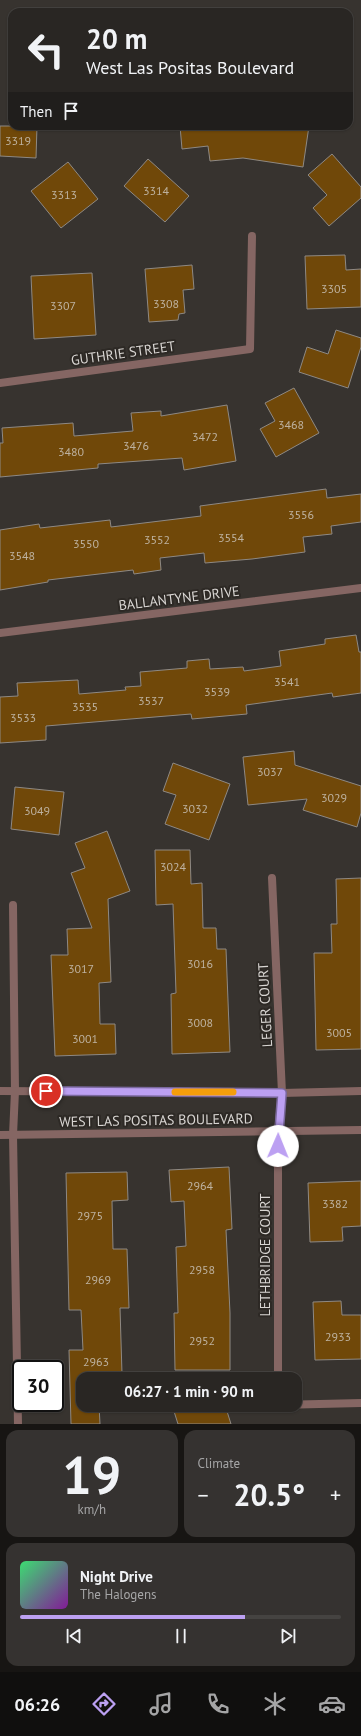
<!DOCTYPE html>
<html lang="en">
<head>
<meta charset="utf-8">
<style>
  :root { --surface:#292623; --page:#353230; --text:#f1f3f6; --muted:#a5a5a6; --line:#454341; --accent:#bca0f2 }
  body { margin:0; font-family:"PT Sans",sans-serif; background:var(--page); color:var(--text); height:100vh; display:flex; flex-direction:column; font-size:15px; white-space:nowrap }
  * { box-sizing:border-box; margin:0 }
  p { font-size:13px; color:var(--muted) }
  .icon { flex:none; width:22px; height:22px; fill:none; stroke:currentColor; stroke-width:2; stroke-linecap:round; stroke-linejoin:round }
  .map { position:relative; height:1424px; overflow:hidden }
  .drawer { display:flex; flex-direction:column; gap:6px; padding:6px; background:#171513; flex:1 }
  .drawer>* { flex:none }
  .banner { position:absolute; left:8px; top:8px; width:345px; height:122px; border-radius:12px; box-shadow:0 1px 3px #0004,0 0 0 1px var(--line); background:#292623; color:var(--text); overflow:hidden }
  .speed { position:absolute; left:12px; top:1360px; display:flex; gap:8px; font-size:20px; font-weight:700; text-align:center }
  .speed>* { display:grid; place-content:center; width:52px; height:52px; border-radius:50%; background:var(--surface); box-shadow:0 1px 3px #0004,0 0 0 1px var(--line); line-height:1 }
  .speed .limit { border:2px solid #111; border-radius:6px; background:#fff; color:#111 }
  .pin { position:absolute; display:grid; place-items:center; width:34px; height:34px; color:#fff; margin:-17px; border:2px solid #fff; border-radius:50%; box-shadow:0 1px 4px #0007 }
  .me { position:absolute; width:44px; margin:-22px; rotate:1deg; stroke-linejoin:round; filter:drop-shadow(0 0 3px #0008) }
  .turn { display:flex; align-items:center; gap:14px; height:84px; padding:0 12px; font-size:18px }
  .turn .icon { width:52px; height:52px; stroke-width:2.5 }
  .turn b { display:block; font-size:28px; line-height:34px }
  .then { display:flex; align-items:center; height:38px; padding:0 12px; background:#0003; gap:8px; font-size:15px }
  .big { font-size:30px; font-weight:800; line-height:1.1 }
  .drawer .card { flex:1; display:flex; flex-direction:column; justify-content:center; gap:6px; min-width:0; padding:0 14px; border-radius:12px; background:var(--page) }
  .drawer .dial { align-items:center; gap:0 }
  .dial b { font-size:52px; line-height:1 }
  .song { display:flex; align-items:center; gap:12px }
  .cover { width:48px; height:48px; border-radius:6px; background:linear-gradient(135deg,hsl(140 70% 55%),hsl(290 70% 35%)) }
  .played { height:4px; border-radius:2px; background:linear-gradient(90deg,var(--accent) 70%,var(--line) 70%) }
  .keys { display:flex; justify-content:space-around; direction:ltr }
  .heat { display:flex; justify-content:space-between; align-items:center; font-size:22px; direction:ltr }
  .drawer .tiles { flex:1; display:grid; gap:6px; grid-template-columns:1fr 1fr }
  .card:last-child { grid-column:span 2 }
  .trip { position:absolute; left:76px; top:1372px; width:226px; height:40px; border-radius:12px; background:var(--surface); box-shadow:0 1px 3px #0004,0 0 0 1px var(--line); font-weight:800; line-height:40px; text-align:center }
  .tab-bar { display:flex; height:64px; justify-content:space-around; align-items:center; background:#100f0e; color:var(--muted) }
  .tab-bar .icon { width:28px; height:28px }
  .tab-bar .selected { color:var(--accent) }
  .tab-bar b { font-size:18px; color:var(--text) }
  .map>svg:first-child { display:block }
  .building { fill:#704809; stroke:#8e8984 }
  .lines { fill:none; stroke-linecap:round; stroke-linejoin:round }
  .street { stroke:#856663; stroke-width:8 }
  .route-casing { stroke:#7a689d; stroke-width:10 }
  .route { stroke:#bca0f2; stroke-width:7 }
  .slow { stroke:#f59e0b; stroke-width:7 }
  .labels { text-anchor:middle; stroke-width:4; stroke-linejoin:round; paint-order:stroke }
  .number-label { font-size:12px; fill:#beb2a0 }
  .street-label { font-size:14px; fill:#d8d5d2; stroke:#2d2925 }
</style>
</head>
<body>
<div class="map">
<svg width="361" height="1424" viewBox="0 0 361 1424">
  <rect width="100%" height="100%" fill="#37332f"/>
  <g class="building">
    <path d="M0,126H37L36,158L0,156Z"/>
    <path d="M180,126H309L303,167L243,158L210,161L208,146L182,149Z"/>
    <path d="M332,154L361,187V198L329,226L313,208L327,195L308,175Z"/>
    <path d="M148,159L189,196L165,222L124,186Z"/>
    <path d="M68,162L98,199L61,228L31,191Z"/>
    <path d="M345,255L346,270L361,269V307L307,309L305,256Z"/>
    <path d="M192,265L194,289L183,290L185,313L179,314L178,320L149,322L145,269Z"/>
    <path d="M92,273L96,335L34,339L31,276Z"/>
    <path d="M336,330L361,338V347L348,388L299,372L307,347L328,354Z"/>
    <path d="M294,388L319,433L276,457L260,429L275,421L265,403Z"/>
    <path d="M227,405L236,461L184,470L182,458L98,464V468L0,477V443H3L2,428L73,423L74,436L133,431L131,413L161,411V416Z"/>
    <path d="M326,489L327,498L361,494V522L331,526L332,534L303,537L305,552L252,559L205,563L204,553L160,558L161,570L134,574L133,570L48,580V582L0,590V530L39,524L40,528L110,520L111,527L201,516L200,506Z"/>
    <path d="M356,635L359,652H361V693L333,697L332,693L246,705L247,714L192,719L191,714L46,726V740L0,743V697L18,696L17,683L78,680L79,694L126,690L125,687L141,686L140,672L187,668V661L209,659L210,669L243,667L244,671L281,666L279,651L325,644V639Z"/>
    <path d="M294,751L295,765L361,786V813L357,827L303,810L307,799L248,805L243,757Z"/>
    <path d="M173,763L230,784L209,840L165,824L176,795L163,791Z"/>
    <path d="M15,787L64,792L59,835L11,829Z"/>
    <path d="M107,831L130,891L108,899L111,982L99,983L100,1024H115L116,1054L55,1056L51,955H68L67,929L92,928L71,873L85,868L75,843Z"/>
    <path d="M155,850H190L191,884L202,883L203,928H216L217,949H226L230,1052L172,1054L171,994L176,993L173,904L156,905Z"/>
    <path d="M361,878V1049L316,1050L314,953H332L331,924H337L336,879Z"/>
    <path d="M229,1167L232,1229L226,1230L230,1313V1370H175L174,1313H178L176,1247L186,1246L184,1201L171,1202L169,1170Z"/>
    <path d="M127,1172L128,1200L112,1201L113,1249H127L129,1308H120L122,1374L98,1375V1379H83V1405H99L100,1424H71L69,1350H83L81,1310H69L66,1173Z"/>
    <path d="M361,1181V1226L342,1227L343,1241L310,1242L308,1183Z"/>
    <path d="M341,1301L342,1315H361V1359L315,1360L313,1302Z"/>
    <path d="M172,1405H225L231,1424H178Z"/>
  </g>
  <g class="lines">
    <g class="street">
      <path d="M0,383L250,349L252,236"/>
      <path d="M0,633L361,588"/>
      <path d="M272,878L282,1093L278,1131V1379"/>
      <path d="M13,905L15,1091L13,1135L18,1424"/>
      <path d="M0,1091L282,1093L361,1091"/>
      <path d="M0,1135L361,1130"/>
      <path d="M278,1405L361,1403"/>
    </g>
  </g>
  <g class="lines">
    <defs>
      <path id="route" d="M46,1091L282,1093L278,1146"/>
    </defs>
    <use href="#route" class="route-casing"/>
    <use href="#route" class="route"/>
    <path class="slow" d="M175,1092H233"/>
  </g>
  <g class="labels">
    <g class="number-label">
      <text x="18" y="145">3319</text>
      <text x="156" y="195">3314</text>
      <text x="64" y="199">3313</text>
      <text x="334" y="293">3305</text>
      <text x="166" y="308">3308</text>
      <text x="63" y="310">3307</text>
      <text x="291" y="429">3468</text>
      <text x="205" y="441">3472</text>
      <text x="136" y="450">3476</text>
      <text x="71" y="456">3480</text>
      <text x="301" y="519">3556</text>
      <text x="231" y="542">3554</text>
      <text x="157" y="544">3552</text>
      <text x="86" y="548">3550</text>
      <text x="22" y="560">3548</text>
      <text x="287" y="686">3541</text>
      <text x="217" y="696">3539</text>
      <text x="151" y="705">3537</text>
      <text x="85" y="711">3535</text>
      <text x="23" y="722">3533</text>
      <text x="270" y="776">3037</text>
      <text x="334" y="802">3029</text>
      <text x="195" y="813">3032</text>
      <text x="37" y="815">3049</text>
      <text x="173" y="871">3024</text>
      <text x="200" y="968">3016</text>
      <text x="81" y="973">3017</text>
      <text x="200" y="1027">3008</text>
      <text x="339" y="1037">3005</text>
      <text x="85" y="1043">3001</text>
      <text x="200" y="1190">2964</text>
      <text x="335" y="1208">3382</text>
      <text x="90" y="1220">2975</text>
      <text x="202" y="1274">2958</text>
      <text x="98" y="1284">2969</text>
      <text x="338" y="1341">2933</text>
      <text x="202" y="1345">2952</text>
      <text x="96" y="1366">2963</text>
    </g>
    <g class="street-label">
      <text transform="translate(123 353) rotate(-8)" y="5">GUTHRIE STREET</text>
      <text transform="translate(179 598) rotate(-7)" y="5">BALLANTYNE DRIVE</text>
      <text transform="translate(265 1005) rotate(-93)" y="5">LEGER COURT</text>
      <text transform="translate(156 1120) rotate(-1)" y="5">WEST LAS POSITAS BOULEVARD</text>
      <text transform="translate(265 1255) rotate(-90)" y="5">LETHBRIDGE COURT</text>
    </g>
  </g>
</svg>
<div class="speed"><div class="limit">30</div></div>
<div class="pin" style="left:46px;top:1091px;background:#d93025"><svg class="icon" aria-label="arrive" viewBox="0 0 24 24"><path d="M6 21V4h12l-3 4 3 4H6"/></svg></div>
<svg class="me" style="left:278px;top:1146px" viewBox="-20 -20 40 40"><circle r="19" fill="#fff"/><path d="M0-13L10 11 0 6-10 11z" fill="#bca0f2"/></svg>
<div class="trip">06:27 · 1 min · 90 m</div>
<div class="banner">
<div class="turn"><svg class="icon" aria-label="left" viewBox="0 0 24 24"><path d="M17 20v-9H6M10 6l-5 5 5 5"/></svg><div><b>20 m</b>West Las Positas Boulevard</div></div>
<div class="then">Then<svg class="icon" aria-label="arrive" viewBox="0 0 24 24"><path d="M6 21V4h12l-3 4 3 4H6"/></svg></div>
</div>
</div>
<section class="drawer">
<div class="tiles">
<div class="card dial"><b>19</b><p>km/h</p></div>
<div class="card"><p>Climate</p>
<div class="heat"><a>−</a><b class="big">20.5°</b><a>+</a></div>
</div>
<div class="card">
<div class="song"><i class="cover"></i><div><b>Night Drive</b><p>The Halogens</p></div></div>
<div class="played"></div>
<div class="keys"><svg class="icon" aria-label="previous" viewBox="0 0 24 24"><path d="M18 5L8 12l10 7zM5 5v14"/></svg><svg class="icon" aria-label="pause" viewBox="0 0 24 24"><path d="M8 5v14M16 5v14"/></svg><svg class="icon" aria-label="next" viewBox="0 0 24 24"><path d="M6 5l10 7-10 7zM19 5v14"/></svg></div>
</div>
</div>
</section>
<nav class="tab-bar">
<b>06:26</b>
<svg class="icon selected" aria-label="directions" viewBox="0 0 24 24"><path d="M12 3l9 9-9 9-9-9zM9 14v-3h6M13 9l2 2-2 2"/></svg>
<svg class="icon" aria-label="music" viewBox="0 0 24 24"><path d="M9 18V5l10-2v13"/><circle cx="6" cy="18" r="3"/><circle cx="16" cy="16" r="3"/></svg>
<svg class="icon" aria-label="phone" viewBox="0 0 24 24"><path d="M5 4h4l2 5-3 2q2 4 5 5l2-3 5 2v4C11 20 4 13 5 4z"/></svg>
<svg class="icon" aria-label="climate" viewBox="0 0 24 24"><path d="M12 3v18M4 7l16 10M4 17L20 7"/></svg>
<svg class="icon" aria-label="car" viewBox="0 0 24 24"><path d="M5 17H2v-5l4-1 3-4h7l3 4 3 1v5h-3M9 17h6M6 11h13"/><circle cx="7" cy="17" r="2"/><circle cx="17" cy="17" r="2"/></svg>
</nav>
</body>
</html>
